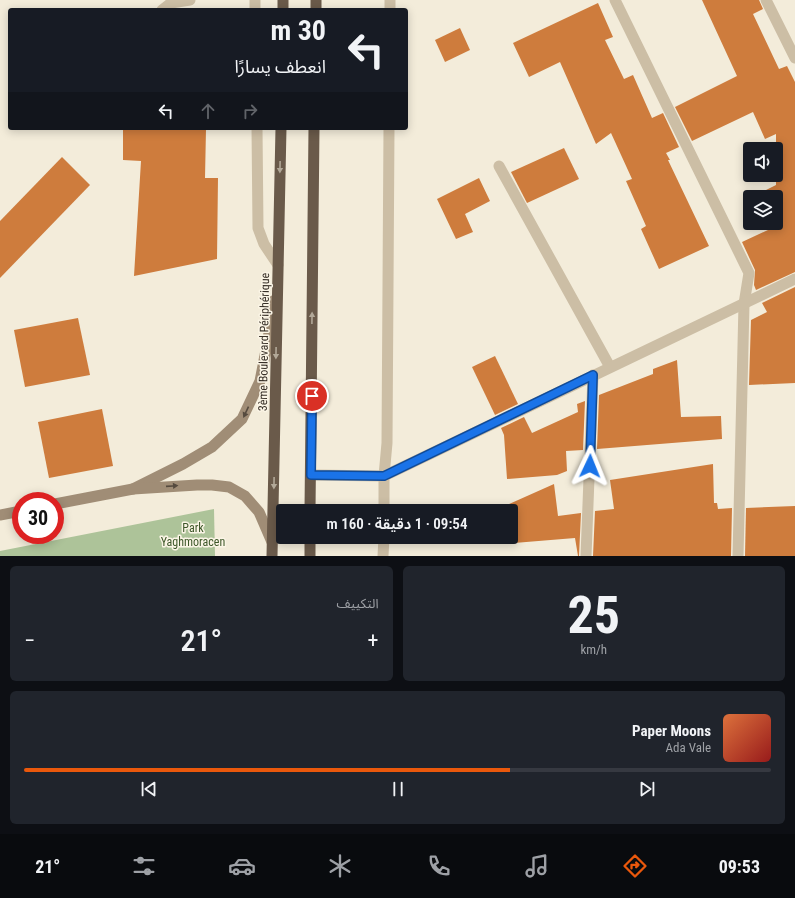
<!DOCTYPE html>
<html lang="ar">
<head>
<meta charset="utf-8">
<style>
  :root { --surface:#171b24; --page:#20242c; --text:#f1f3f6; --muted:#9ea1a6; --line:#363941; --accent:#ea580c }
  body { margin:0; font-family:"Roboto Condensed","Noto Sans Arabic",sans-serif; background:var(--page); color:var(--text); direction:rtl; height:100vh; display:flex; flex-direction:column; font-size:15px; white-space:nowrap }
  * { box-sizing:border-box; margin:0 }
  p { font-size:13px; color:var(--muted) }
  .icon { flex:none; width:22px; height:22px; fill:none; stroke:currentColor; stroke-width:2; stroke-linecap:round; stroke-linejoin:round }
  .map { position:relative; height:556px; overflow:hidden; direction:ltr }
  .drawer { display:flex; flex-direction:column; gap:10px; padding:10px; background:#0d0f14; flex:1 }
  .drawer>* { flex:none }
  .guide { position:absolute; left:8px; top:8px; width:400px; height:122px; border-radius:4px; box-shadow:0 2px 10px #0003; direction:rtl; background:#171b24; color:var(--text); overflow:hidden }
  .tools { position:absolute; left:743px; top:142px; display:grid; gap:8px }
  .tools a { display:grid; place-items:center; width:40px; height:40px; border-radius:4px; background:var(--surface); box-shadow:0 2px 10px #0003; font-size:20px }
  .speed { position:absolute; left:12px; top:492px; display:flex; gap:8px; font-size:20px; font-weight:700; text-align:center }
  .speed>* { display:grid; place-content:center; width:52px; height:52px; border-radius:50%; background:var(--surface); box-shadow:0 2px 10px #0003; line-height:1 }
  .speed .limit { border:6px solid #d22; background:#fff; color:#111 }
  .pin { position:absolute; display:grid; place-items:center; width:34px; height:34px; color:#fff; margin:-17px; border:2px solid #fff; border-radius:50%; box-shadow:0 1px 4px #0007 }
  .me { position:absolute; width:44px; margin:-22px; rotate:2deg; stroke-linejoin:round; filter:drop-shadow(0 0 3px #0008) }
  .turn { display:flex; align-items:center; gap:14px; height:84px; padding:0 16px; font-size:18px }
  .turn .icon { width:52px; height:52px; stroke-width:2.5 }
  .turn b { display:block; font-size:28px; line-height:34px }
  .lanes { display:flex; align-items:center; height:38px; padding:0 16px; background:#0003; justify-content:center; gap:20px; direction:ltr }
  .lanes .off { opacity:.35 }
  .big { font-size:30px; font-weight:600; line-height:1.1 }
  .drawer .widget { flex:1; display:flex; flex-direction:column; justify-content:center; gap:6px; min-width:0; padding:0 14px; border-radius:6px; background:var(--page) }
  .drawer .dial { align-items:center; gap:0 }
  .dial b { font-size:52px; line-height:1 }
  .song { display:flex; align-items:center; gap:12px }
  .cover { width:48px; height:48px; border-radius:6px; background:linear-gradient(135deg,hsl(20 70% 55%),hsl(0 70% 35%)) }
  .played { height:4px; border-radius:2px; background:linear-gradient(90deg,var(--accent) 65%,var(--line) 65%) }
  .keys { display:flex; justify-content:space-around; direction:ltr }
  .heat { display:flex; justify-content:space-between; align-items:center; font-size:22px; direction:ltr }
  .drawer .tiles { flex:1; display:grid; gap:10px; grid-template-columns:1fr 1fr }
  .widget:last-child { grid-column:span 2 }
  .trip { position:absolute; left:276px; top:504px; width:242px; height:40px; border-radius:4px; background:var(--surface); box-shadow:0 2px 10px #0003; font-weight:600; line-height:40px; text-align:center; direction:rtl }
  .tabs { display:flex; height:64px; justify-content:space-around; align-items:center; background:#090b0e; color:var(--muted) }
  .tabs .icon { width:28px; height:28px }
  .tabs .active { color:var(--accent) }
  .tabs b { font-size:18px; color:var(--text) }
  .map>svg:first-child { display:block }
  .green { fill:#adc399 }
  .building { fill:#ce7c3d }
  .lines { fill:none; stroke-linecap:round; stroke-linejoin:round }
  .minor { stroke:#ccbea5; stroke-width:11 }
  .secondary { stroke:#a08d76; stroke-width:11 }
  .trunk { stroke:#6a5a4a; stroke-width:11 }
  .oneway { fill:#b2a898 }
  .oneway2 { fill:#564b3f }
  .route-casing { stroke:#114b97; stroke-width:10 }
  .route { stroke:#1a73e8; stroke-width:7 }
  .labels { text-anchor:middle; stroke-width:3; stroke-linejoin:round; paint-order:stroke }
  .street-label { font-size:12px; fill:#372f27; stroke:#fbf5e6 }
  .park-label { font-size:12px; fill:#3d5729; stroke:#fbf5e6 }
</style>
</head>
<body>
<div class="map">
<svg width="795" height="556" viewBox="0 0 795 556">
  <rect width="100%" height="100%" fill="#f3ecda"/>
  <path class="green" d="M214,509L215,556H0V551Z"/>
  <g class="building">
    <path d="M702,0H759L763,9L753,14L779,69L787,66L795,82V272L756,290L754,285L755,270L742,242L768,230L765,223H776V197H752L776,185V134L765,139L753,112L692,141L675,107L737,76Z"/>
    <path d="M598,3L613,37L605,40L624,79L633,75L652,118L663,113L679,147L666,153L670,160H668L709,246L659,269L641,229L646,226L626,181L632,179L611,133L596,144L560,62L529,77L513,43Z"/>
    <path d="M460,28L470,50L445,62L435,40Z"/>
    <path d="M123,128L206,129L205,178H218L217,259L134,276L141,161L123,160Z"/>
    <path d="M564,148L579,179L527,203L511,172Z"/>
    <path d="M62,157L90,185L0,278V221Z"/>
    <path d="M479,178L490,201L465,214L473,232L456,239L437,199Z"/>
    <path d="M795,287V383L749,385L751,320L767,312L762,303Z"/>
    <path d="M78,318L90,375L25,387L14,330Z"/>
    <path d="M495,356L518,404L495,415L472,367Z"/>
    <path d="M677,360L681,417L721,416L722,439L597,449L599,395L653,374V369Z"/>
    <path d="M585,401L583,450L566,451L567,471L557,475L507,479L504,435L501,428L524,417L532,433L578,412L577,404Z"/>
    <path d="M102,409L113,466L49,478L38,422Z"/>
    <path d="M713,464L714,503H717L718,509L732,508L731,556H593L595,511L614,509L610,480Z"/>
    <path d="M554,484L558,516L581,513L579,556H578L575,538L501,544L500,537H511V511H498V509Z"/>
    <path d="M795,506V556H745L746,508Z"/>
  </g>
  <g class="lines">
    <g class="minor">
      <path d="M255,0V10"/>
      <path d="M615,0L749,273L744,304L738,556"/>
      <path d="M766,0L795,58"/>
      <path d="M162,10L171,3L190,0"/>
      <path d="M390,10V0"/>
      <path d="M257,128L258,228L264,244L278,265"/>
      <path d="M499,166L610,367"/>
      <path d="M311,475L384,476L795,279"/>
      <path d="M384,511V476L387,443L389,128"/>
      <path d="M383,556L384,537"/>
      <path d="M586,556L593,375"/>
    </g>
    <g class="secondary">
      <path d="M133,489L183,464L212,447L242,419L260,381L268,340L273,301"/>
      <path d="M55,504L133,489L197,485H212L229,487L245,496L259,512L272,542"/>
      <path d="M0,515L21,511"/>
    </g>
    <g class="trunk">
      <path d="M283,0V10"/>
      <path d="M316,10V0"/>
      <path d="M310,511L314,128"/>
      <path d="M272,556L281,128"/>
      <path d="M310,556V537"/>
    </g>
  </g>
  <defs><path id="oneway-solid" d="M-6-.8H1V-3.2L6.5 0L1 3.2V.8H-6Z"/></defs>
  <g class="oneway">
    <use href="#oneway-solid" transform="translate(280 167) rotate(91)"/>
    <use href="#oneway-solid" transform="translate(312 318) rotate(-89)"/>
    <use href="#oneway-solid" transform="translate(276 353) rotate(91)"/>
    <use href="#oneway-solid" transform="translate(274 483) rotate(91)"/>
  </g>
  <g class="oneway2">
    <use href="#oneway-solid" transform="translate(246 412) rotate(115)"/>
    <use href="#oneway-solid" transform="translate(172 486) rotate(-4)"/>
  </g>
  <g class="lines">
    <defs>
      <path id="route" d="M312,396L311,475L384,476L593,375L590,466"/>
    </defs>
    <use href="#route" class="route-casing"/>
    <use href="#route" class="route"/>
  </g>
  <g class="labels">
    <g class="street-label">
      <text transform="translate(264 342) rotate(-89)" y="4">3ème Boulevard Périphérique</text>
    </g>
    <g class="park-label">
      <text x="193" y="532">Park<tspan x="193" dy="14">Yaghmoracen</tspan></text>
    </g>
  </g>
</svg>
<div class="tools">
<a><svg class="icon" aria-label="sound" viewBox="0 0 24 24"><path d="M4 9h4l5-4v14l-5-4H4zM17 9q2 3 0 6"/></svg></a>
<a><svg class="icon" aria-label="layers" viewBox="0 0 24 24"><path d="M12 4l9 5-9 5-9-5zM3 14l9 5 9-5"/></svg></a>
</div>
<div class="speed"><div class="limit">30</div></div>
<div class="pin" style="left:312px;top:396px;background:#d93025"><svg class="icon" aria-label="arrive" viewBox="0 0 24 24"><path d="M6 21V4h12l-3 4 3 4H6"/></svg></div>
<svg class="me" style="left:590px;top:466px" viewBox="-20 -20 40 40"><path d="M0-17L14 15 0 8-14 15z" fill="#1a73e8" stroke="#fff" stroke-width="4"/></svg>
<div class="trip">09:54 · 1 دقيقة · 160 m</div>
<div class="guide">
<div class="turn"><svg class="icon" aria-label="left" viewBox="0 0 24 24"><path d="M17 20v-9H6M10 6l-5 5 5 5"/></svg><div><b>30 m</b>انعطف يسارًا</div></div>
<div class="lanes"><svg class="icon" aria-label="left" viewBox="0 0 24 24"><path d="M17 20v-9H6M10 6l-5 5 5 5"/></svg><svg class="icon off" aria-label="ahead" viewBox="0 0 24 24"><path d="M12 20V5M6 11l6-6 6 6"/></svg><svg class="icon off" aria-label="right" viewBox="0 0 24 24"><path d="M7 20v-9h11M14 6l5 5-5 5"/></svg></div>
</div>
</div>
<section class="drawer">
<div class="tiles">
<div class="widget dial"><b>25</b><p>km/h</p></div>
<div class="widget"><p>التكييف</p>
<div class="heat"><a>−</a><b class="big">21°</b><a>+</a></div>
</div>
<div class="widget">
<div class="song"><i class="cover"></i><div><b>Paper Moons</b><p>Ada Vale</p></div></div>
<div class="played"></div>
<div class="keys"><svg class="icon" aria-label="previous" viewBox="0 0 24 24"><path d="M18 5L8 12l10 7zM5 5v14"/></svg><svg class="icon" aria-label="pause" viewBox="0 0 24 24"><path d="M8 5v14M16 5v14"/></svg><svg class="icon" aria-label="next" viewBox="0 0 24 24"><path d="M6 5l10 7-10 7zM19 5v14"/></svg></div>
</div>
</div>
</section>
<nav class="tabs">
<b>09:53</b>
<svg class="icon active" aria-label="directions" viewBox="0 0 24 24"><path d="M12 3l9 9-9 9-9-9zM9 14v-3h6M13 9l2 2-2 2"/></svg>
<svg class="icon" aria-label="music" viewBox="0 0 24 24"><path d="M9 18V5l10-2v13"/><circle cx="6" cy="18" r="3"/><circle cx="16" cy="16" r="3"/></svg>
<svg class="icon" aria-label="phone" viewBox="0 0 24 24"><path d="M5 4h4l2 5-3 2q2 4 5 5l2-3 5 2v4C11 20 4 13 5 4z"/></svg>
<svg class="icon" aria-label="climate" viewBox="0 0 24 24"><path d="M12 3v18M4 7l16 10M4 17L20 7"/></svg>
<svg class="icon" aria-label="car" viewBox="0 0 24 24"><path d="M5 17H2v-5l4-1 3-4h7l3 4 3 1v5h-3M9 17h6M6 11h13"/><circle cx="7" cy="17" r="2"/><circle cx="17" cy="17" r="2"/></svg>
<svg class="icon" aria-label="filters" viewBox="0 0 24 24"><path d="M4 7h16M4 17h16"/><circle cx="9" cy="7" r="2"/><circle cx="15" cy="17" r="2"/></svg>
<b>21°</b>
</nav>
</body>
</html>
